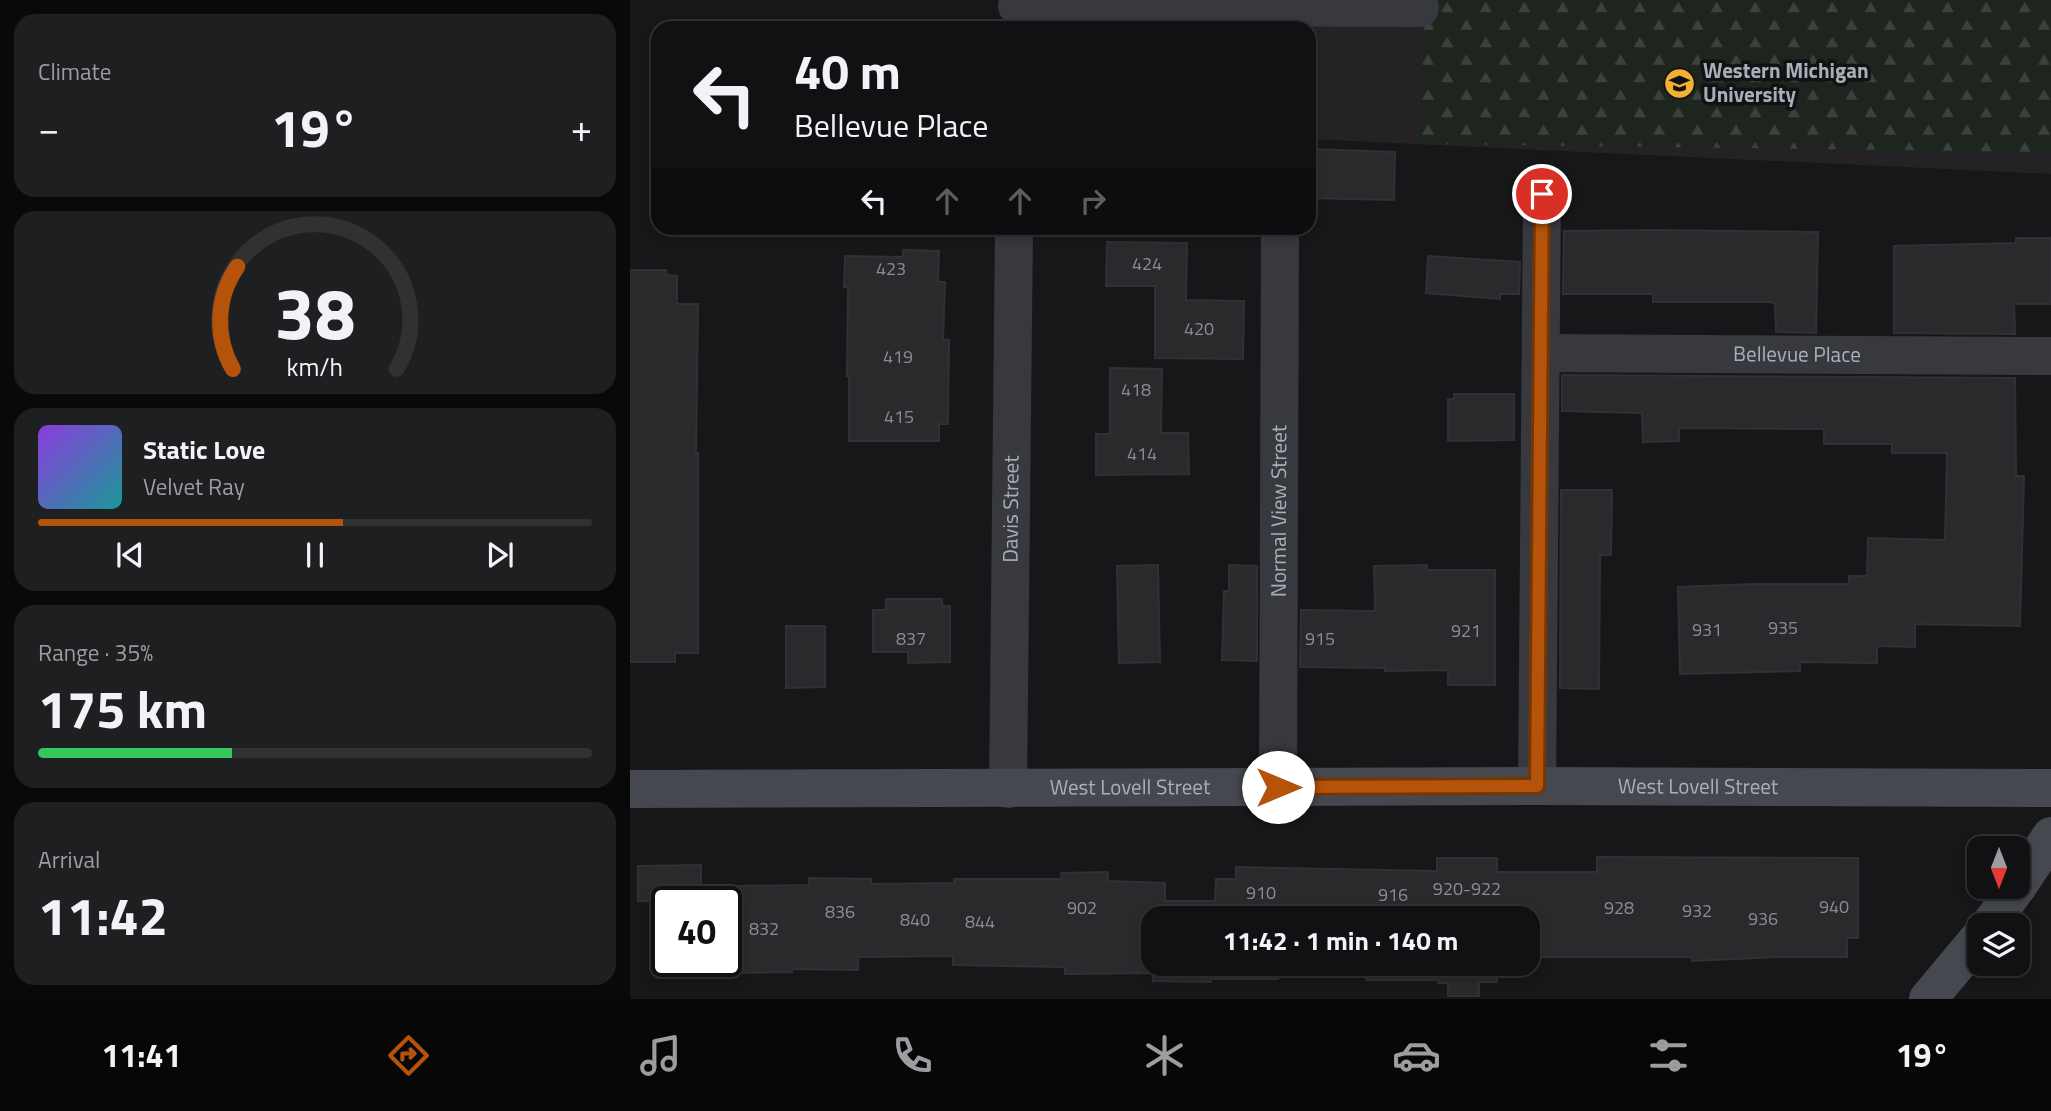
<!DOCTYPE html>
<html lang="en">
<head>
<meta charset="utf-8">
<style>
  :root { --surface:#111113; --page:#1e1f21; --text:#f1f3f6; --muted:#9c9da0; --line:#303133; --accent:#b45309 }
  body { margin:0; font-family:"Titillium Web",sans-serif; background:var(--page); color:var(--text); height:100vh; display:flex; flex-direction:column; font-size:26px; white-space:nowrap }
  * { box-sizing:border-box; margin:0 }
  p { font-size:23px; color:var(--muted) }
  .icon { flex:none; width:38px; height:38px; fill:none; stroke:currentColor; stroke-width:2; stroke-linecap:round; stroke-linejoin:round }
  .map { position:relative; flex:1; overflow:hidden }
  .drawer { display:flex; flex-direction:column; gap:14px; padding:14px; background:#09090a; width:630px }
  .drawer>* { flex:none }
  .banner { position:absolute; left:21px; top:21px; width:665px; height:214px; border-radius:21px; box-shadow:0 4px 10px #0003,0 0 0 2px var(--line); background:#111113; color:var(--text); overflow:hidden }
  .needle { width:46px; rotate:180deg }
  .controls { position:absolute; left:1337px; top:836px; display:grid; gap:14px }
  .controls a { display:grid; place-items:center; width:63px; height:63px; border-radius:14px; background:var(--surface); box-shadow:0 4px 10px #0003,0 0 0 2px var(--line); font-size:35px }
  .speed { position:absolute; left:21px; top:886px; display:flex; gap:14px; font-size:35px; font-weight:700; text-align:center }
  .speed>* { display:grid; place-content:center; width:91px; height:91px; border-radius:50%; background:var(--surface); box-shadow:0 4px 10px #0003,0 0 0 2px var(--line); line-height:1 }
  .speed .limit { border:4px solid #111; border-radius:10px; background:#fff; color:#111 }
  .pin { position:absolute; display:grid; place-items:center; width:60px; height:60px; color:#fff; margin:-30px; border:4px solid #fff; border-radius:50%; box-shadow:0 2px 7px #0007 }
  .me { position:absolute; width:77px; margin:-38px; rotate:90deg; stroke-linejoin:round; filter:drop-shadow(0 0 5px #0008) }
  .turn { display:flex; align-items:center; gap:24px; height:147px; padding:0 28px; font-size:32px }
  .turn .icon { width:91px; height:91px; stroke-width:2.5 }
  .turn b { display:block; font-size:49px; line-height:60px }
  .lanes { display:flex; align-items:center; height:66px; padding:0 28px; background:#0003; justify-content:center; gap:35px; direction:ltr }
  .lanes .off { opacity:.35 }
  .big { font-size:52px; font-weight:700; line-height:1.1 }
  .drawer .tile { flex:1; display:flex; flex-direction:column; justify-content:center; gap:10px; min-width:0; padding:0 24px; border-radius:21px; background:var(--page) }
  .drawer .dial { align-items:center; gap:0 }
  .dial svg { height:182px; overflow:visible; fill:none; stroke:var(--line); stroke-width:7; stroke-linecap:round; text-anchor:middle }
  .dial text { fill:var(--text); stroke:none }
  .song { display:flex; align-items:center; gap:21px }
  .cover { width:84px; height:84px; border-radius:10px; background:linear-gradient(135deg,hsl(270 70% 55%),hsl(180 70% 35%)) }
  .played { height:7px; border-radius:4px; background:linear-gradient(90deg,var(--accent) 55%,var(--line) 55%) }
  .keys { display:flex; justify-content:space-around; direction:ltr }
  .heat { display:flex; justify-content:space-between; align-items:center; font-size:38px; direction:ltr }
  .charge { height:10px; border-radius:5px; background:linear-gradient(90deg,#34c759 35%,var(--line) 0) }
  .trip { position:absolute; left:511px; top:906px; width:399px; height:70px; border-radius:21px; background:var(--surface); box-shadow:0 4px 10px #0003,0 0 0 2px var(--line); font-weight:700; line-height:70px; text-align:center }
  .dock { display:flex; height:112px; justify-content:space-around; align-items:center; background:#070708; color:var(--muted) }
  .dock .icon { width:49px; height:49px }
  .dock .current { color:var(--accent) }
  .dock b { font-size:32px; color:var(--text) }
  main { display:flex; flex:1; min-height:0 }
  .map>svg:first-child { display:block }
  .built { fill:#232326 }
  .forest { fill:url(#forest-firs) }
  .building { fill:#2a2a2d; stroke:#313135; stroke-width:2 }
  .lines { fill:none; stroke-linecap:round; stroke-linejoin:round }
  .street { stroke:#38393f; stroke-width:38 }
  .secondary { stroke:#46484f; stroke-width:38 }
  .route-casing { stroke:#753606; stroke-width:18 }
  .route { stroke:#b45309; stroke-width:12 }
  .labels { text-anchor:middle; stroke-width:7; stroke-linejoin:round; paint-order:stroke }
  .number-label { font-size:18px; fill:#888d95 }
  .poi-label { font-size:21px; font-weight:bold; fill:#a9afb9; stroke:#121214; text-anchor:start }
  .street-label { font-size:21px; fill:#a9afb9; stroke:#121214 }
</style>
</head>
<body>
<main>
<section class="drawer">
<div class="tile"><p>Climate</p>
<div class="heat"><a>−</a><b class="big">19°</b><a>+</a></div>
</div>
<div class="tile dial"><svg viewBox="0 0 100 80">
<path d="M14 69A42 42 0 1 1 86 69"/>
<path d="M14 69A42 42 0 0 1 16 24" stroke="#b45309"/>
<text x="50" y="56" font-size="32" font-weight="700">38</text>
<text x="50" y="72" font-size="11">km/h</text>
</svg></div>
<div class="tile">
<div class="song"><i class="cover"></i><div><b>Static Love</b><p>Velvet Ray</p></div></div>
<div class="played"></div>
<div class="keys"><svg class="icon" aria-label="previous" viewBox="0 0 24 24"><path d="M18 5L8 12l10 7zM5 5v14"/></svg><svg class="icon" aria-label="pause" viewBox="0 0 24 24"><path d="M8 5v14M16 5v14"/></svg><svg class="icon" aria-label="next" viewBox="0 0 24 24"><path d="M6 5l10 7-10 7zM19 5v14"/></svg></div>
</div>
<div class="tile"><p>Range · 35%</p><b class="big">175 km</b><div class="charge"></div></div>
<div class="tile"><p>Arrival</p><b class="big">11:42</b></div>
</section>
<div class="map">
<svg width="1421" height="999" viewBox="0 0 1421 999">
  <defs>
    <pattern id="forest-firs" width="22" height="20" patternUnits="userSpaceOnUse" patternTransform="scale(1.75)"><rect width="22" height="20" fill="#1d251e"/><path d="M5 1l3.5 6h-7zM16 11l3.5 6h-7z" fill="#3b423d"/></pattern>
  </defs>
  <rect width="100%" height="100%" fill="#171719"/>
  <path class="built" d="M438,0H1421V174L679,139V28H437Z"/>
  <path class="forest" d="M796,0H1421V152L788,144Z"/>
  <g class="building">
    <path d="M679,149L765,152L764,200L679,198Z"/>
    <path d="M1023,230L1188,232L1186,333L1146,332L1145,304L1140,302H1023V294H933L934,231Z"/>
    <path d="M1386,238H1421V304H1384L1385,334L1264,333V246L1386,243Z"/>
    <path d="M477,242L557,243L556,300L614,301L613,359L525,358V286H476Z"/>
    <path d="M273,250L309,251L308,282H315L313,339L319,340L318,424H309V441H219V376H217L218,287H214L215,256L273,257Z"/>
    <path d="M798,256L890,262L889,294H870V299L796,293Z"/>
    <path d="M0,270H36V275L47,276V304H68L66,453H68V653H45V662H0Z"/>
    <path d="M480,368L532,369L531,433H558L559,474L466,475V434H480Z"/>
    <path d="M932,375L1385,378L1386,476H1394L1390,626L1285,624V647L1247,646V663L1170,662V671L1050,674L1048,587L1125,584H1219V576H1237L1238,538L1315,540L1317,453H1262V444H1194V429L1049,428V441L1013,442L1012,413L932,411Z"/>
    <path d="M824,394H884V440L818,441V399H824Z"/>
    <path d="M931,490H982L981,555H970L969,689L930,688Z"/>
    <path d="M528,565L530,662L489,663L487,566Z"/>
    <path d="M599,565L627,566V661L592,660L594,591H599Z"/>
    <path d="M797,565V570H865V685H818V670L755,671V668L670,667L671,610L745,611L744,566Z"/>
    <path d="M256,599H312V606H320V662L278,663V652H243V610H256Z"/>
    <path d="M156,626H195V687L156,688Z"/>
    <path d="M967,857L1228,858V938H1217V957H1148L1062,961V957H898V919H523V964H867V982H849V996H818V983H808V980H736V970H648V979H581V982L523,981V973L435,974V967L323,965V956L228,957V970L162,969V972L106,973V886L179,885V878L241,879V884L324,883V879H432L431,873L478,872V881L535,883V901H585L586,879H606V867L807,871V858H867V872H967Z"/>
    <path d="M71,865V901H8V866Z"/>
  </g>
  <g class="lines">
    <g class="street">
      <path d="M387,6L790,8"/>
      <path id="s1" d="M911,353L1421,356"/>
      <path d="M907,786L912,194"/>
      <path id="s2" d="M648,787L650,233"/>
      <path id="s3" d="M378,789L384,228"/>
    </g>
    <g class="secondary">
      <path id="s4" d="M0,789L907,786L1421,788"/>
      <path d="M1388,886L1421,836"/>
      <path d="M1359,926L1387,887"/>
      <path d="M1298,999L1349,938"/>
    </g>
  </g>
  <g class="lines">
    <defs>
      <path id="route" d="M648,787L907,786L912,194"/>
    </defs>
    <use href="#route" class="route-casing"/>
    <use href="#route" class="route"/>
  </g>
  <defs>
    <symbol id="university-disc" viewBox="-11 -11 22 22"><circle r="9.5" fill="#f4b035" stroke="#121214"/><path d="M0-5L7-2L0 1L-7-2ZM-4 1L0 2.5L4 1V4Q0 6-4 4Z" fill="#111"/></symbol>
  </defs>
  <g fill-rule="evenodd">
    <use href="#university-disc" x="1032" y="66" width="35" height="35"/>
  </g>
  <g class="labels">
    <g class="number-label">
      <text x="517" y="270">424</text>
      <text x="261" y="275">423</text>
      <text x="569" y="335">420</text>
      <text x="268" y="363">419</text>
      <text x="506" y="396">418</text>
      <text x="269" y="423">415</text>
      <text x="512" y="460">414</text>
      <text x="1153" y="634">935</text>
      <text x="1077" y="636">931</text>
      <text x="836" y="637">921</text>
      <text x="281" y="645">837</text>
      <text x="690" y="645">915</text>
      <text x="837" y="895">920-922</text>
      <text x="631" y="899">910</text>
      <text x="763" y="901">916</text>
      <text x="1204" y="913">940</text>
      <text x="452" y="914">902</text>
      <text x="989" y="914">928</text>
      <text x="1067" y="917">932</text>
      <text x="210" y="918">836</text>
      <text x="1133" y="925">936</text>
      <text x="285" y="926">840</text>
      <text x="350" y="928">844</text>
      <text x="134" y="935">832</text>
    </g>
    <g class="poi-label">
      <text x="1073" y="78">Western Michigan<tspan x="1073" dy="24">University</tspan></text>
    </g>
    <g class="street-label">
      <text dy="7" stroke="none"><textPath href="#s1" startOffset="256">Bellevue Place</textPath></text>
      <text dy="7" stroke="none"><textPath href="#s3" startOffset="280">Davis Street</textPath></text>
      <text dy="7" stroke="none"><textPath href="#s2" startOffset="276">Normal View Street</textPath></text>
      <text dy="7" stroke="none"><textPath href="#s4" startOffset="1068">West Lovell Street</textPath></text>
      <text dy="7" stroke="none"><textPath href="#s4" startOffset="500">West Lovell Street</textPath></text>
    </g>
  </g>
</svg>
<div class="controls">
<a><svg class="needle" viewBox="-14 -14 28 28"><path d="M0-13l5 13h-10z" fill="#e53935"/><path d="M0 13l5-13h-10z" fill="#9c9da0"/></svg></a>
<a><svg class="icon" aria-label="layers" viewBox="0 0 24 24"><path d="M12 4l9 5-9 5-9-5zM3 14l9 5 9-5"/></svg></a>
</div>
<div class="speed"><div class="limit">40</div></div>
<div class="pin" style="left:912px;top:194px;background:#d93025"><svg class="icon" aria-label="arrive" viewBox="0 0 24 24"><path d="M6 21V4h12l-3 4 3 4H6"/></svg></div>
<svg class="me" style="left:648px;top:787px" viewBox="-20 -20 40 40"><circle r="19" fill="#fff"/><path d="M0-13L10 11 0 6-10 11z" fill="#b45309"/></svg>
<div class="trip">11:42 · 1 min · 140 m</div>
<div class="banner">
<div class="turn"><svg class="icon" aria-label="left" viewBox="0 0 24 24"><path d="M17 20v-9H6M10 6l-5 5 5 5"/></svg><div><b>40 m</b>Bellevue Place</div></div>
<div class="lanes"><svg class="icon" aria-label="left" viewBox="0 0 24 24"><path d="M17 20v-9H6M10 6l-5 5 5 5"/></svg><svg class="icon off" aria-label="ahead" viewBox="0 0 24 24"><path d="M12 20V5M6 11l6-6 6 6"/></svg><svg class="icon off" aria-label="ahead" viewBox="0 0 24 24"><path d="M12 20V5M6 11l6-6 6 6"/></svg><svg class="icon off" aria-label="right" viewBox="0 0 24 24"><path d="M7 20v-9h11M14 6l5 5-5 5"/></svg></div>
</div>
</div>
</main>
<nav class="dock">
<b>11:41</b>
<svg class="icon current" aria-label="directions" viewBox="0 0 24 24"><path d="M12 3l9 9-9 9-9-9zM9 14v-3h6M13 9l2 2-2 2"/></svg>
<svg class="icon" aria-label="music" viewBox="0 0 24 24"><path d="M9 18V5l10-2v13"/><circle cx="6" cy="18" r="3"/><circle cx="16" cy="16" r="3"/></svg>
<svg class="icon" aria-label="phone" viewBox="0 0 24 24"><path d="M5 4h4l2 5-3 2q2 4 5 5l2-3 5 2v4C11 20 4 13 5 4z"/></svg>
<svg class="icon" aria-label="climate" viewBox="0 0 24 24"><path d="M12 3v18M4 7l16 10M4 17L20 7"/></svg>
<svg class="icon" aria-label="car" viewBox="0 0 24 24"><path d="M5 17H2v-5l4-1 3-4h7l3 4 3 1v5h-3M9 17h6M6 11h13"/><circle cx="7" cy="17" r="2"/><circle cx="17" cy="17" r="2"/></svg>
<svg class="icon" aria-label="filters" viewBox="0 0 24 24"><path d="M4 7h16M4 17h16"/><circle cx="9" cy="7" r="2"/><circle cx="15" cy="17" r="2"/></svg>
<b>19°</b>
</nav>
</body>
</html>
